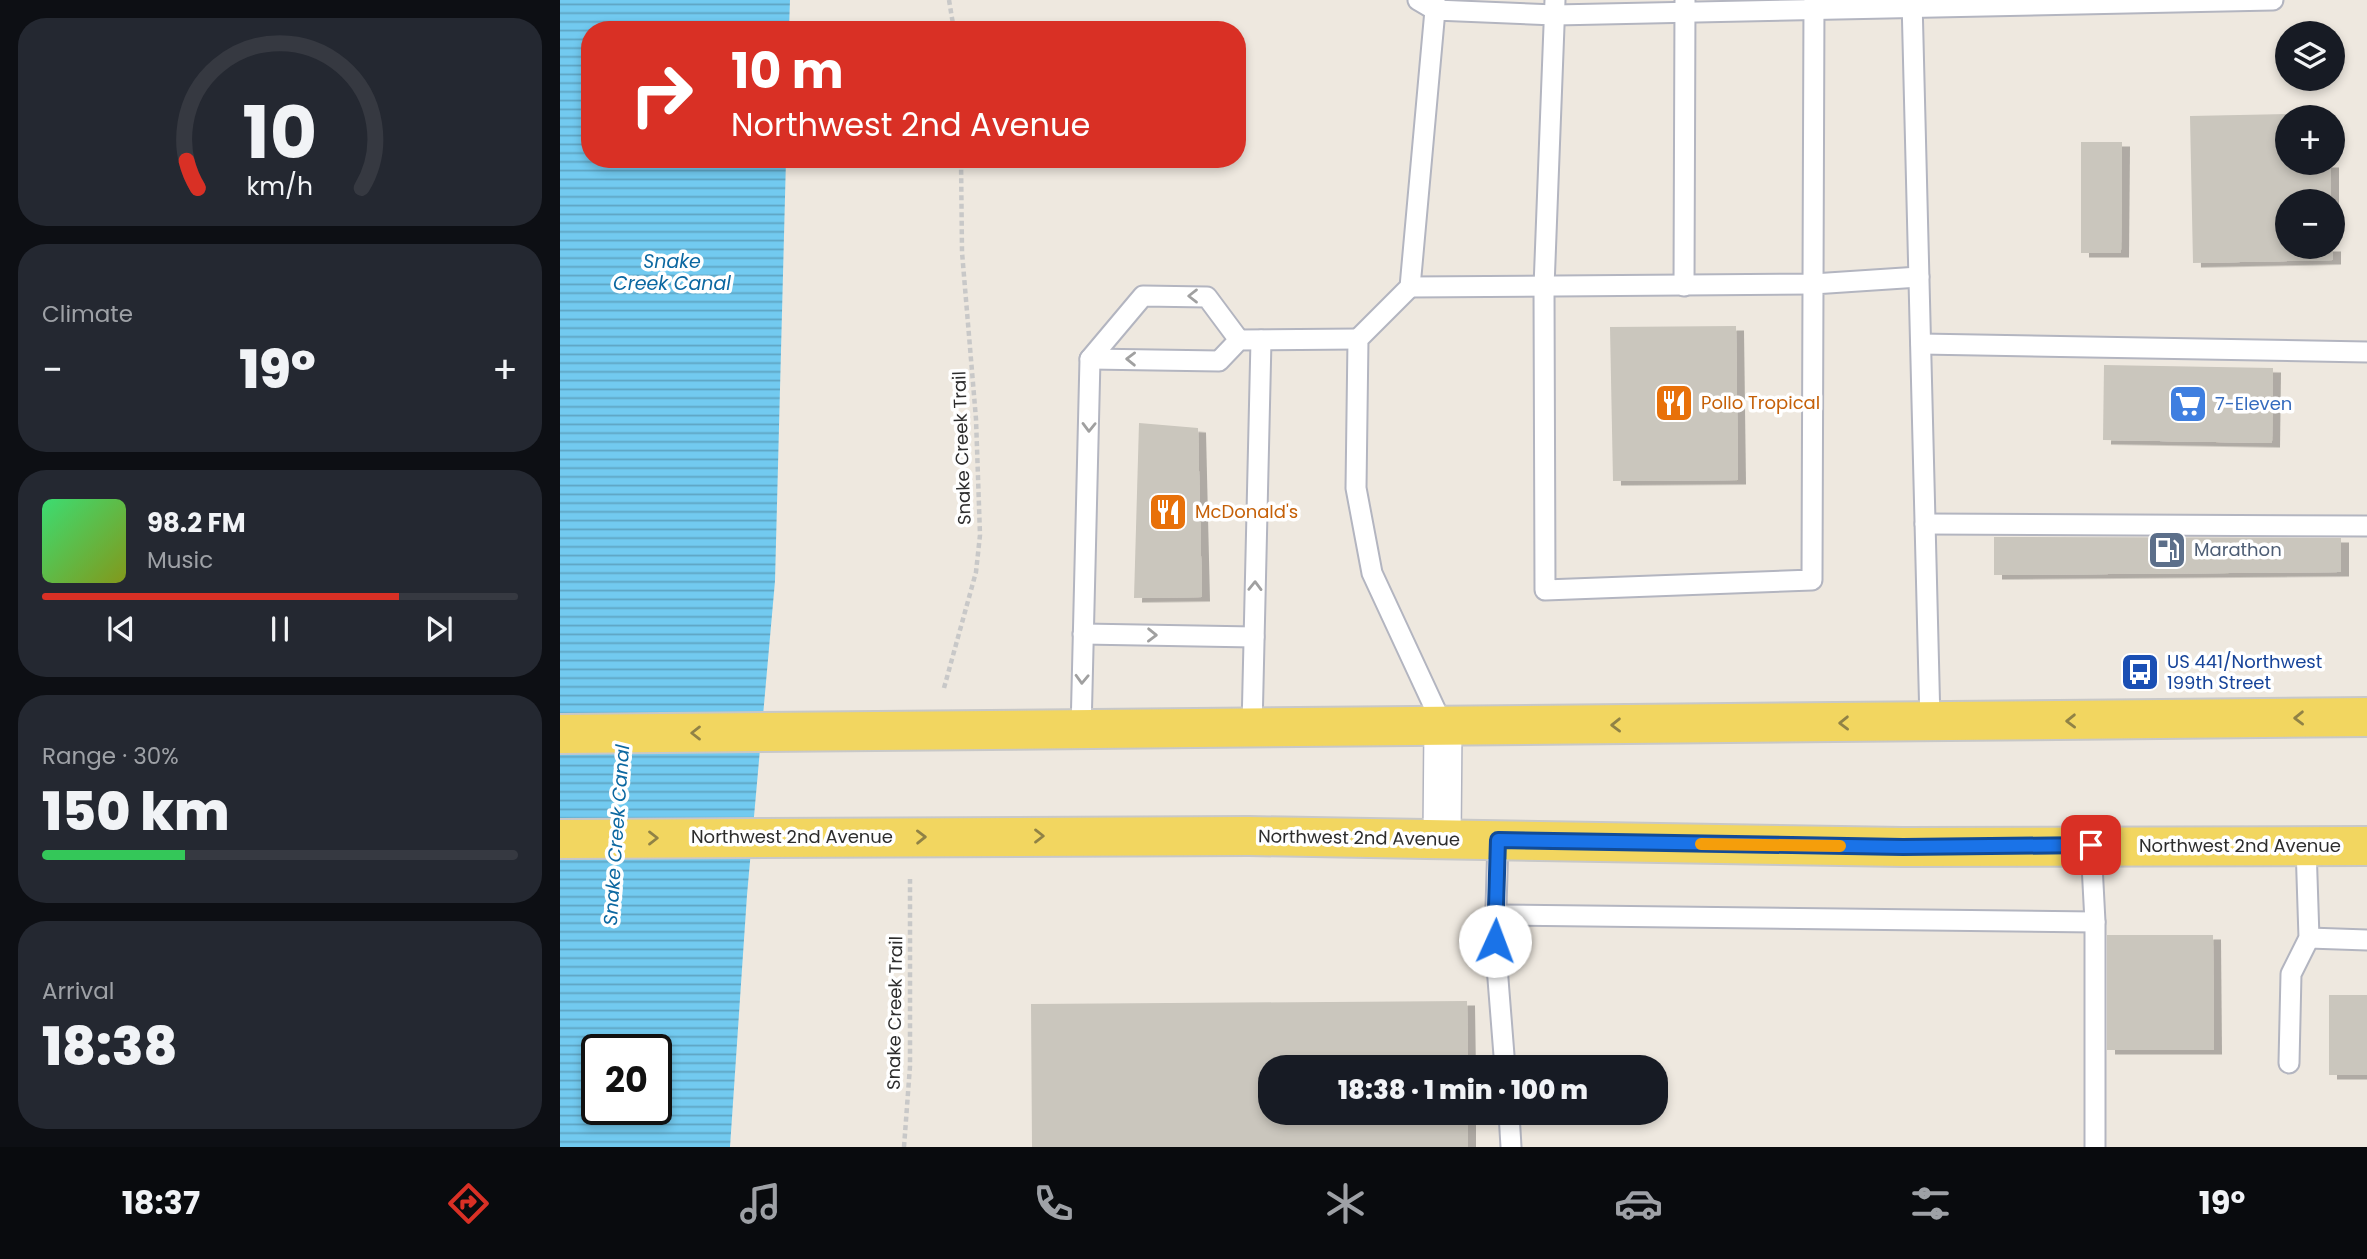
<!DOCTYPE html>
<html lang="en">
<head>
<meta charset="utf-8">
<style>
  :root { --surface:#171b24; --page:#242831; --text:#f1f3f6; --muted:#9ea1a6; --line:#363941; --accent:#d93025 }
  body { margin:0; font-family:Poppins,sans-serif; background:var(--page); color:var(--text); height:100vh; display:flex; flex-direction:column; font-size:26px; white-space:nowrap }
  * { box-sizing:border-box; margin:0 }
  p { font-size:23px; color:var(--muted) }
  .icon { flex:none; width:38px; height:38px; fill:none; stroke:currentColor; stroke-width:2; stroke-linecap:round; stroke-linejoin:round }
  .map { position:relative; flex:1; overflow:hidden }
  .drawer { display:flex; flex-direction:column; gap:18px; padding:18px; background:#0d0f14; width:560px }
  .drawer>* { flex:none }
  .top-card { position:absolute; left:21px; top:21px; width:665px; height:147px; border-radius:28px; box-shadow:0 4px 10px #0003; background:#d93025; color:#fff; overflow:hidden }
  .tools { position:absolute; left:1715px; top:21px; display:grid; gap:14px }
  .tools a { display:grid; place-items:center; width:70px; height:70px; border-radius:50%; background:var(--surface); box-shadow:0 4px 10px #0003; font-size:35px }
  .speed { position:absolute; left:21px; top:1034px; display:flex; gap:14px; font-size:35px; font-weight:700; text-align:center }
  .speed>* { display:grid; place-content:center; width:91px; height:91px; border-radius:50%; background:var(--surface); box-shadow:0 4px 10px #0003; line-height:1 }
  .speed .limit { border:4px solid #111; border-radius:10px; background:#fff; color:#111 }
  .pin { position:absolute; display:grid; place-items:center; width:60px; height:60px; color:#fff; margin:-30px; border-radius:14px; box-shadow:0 4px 10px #0006 }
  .me { position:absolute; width:77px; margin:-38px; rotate:2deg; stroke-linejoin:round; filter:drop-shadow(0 0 5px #0008) }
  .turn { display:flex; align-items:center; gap:24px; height:147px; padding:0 35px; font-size:32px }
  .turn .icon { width:91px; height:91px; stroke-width:2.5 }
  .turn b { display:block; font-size:49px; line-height:60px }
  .big { font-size:52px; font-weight:800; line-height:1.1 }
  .drawer .tile { flex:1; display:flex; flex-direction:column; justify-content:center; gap:10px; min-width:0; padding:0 24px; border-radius:28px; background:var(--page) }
  .drawer .dial { align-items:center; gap:0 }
  .dial svg { height:182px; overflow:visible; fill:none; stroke:var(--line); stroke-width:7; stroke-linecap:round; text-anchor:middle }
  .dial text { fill:var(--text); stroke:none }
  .song { display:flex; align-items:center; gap:21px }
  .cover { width:84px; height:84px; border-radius:10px; background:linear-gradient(135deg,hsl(140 70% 55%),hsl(70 70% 35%)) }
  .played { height:7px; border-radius:4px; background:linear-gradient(90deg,var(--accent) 75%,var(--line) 75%) }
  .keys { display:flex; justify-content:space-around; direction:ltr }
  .heat { display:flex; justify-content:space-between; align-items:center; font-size:38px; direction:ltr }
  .charge { height:10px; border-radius:5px; background:linear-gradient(90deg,#34c759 30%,var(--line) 0) }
  .trip { position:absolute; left:698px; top:1055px; width:410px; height:70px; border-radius:28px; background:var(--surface); box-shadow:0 4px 10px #0003; font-weight:800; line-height:70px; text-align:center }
  .tabs { display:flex; height:112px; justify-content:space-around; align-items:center; background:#090b0e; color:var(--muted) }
  .tabs .icon { width:49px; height:49px }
  .tabs .current { color:var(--accent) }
  .tabs b { font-size:32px; color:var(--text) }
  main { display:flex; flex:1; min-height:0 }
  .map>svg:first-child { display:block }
  .water { fill:url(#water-rules); fill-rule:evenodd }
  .building { fill:#cac6bd; filter:url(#shadow) }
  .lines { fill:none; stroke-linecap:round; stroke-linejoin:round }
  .service-casing { stroke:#b3b5c0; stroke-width:23 }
  .minor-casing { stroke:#b3b5c0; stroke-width:40 }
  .primary-casing { stroke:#c8c8c8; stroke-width:42 }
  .path { stroke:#c8c8c8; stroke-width:4.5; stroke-dasharray:5 3.5; stroke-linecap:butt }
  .service { stroke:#fff; stroke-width:19 }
  .minor { stroke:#fff; stroke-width:37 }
  .primary { stroke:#f2d660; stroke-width:38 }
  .oneway { stroke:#a0a0a0 }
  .oneway2 { stroke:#908246 }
  .route-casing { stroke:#114b97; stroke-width:18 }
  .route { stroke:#1a73e8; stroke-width:12 }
  .slow { stroke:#f59e0b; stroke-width:12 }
  .labels { text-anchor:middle; stroke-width:7; stroke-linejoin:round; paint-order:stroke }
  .food-label { font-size:18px; fill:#c56008; stroke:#fff; text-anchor:start }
  .shop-label { font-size:18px; fill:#366cbe; stroke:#fff; text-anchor:start }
  .street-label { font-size:18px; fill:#2d2d2d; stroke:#fff }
  .service-label { font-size:18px; fill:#4e5e75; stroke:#fff; text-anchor:start }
  .transit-label { font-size:18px; fill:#164399; stroke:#fff; text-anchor:start }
  .water-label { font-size:19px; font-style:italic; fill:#0c68a1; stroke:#fff }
</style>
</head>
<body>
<main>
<section class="drawer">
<div class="tile dial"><svg viewBox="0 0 100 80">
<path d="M14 69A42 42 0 1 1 86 69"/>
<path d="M14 69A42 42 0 0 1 9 57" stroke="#d93025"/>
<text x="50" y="56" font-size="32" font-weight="700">10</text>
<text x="50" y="72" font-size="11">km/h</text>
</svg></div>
<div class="tile"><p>Climate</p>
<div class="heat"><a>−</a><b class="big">19°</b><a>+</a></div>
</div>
<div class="tile">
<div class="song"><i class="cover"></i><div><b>98.2 FM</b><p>Music</p></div></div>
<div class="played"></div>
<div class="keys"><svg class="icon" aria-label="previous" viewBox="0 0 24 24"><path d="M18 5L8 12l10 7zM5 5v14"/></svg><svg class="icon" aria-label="pause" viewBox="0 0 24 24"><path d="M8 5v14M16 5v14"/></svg><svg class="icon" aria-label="next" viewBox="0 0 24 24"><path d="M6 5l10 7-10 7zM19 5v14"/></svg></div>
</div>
<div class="tile"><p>Range · 30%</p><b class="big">150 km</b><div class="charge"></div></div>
<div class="tile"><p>Arrival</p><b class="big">18:38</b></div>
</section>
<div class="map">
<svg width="1807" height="1147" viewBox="0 0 1807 1147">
  <defs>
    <pattern id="water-rules" width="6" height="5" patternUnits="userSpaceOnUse" patternTransform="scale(1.75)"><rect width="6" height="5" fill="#72caf0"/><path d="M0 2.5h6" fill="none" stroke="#5ea4c3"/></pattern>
    <filter id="shadow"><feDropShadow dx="8" dy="4.5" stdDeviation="0" flood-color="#0004"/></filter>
  </defs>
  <rect width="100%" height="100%" fill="#eee8df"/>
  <path class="water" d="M0,0H230L229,30H30V159H226L215,581L187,895L170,1147H0ZM37,1050H96V1110H37Z"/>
  <g class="building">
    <path d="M1769,113V117H1727V163H1771V201H1727V247H1773V260L1633,263L1630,116Z"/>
    <path d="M1521,142H1562L1561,253H1521Z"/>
    <path d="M1176,326L1178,480L1053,481L1050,327Z"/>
    <path d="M1544,365L1713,368L1712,443L1543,440Z"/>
    <path d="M579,423L638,428L642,597L574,598Z"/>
    <path d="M1434,537L1781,538V572L1434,575Z"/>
    <path d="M1547,935H1653L1654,1050H1547Z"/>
    <rect x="1769" y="995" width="38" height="80"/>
    <path d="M907,1001L908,1068H710V1113H908V1147H472L471,1004Z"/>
  </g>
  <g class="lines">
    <defs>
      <g id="service">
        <path d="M858,0L875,10V0"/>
        <path d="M995,0L984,287L985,590L1252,580L1253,284L1359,277"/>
        <path d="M1352,0L1370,722"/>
        <path d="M1124,286L1125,1"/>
        <path d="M850,287L1253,284L1254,0"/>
        <path d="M1361,344L1807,352"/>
        <path d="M530,359L659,361L679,340L798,339"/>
        <path d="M1365,524L1807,526"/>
        <path d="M523,634L694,637"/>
        <path d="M883,726L812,573L796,488L798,339L850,287L875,10L995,15L1713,0"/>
        <path d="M692,728L701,340"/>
        <path d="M521,731L530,359L583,296L647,297L679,340"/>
        <path d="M938,840L935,941L945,1068"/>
        <path d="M1531,845L1535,922V1147"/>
        <path d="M937,915L1535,922"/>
        <path d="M1749,938L1807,940"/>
        <path d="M1729,1063L1731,974L1749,938L1746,846"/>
        <path d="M949,1113L951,1147"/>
      </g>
      <path id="minor" d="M882,839L883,726"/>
      <g id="primary">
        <path d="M0,734L1807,717"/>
        <path d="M0,839L689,836L1343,847L1807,846"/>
      </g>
    </defs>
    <use href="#service" class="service-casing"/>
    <use href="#minor" class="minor-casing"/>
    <use href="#primary" class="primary-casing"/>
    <g class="path">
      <path d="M389,0L394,30"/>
      <path d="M384,688L416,572L420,535L416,419L402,252L401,159"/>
      <path d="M344,1147L350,1066V879"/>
    </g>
    <use href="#service" class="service"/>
    <use href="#minor" class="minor"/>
    <use href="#primary" class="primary"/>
  </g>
  <defs><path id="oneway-chevron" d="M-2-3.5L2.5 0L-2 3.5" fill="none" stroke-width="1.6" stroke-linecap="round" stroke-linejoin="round" transform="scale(1.75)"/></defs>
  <g class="oneway">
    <use href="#oneway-chevron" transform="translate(633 296) rotate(-180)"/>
    <use href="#oneway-chevron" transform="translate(571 359) rotate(-179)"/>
    <use href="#oneway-chevron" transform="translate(529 427) rotate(91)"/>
    <use href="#oneway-chevron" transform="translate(695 586) rotate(-89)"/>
    <use href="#oneway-chevron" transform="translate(592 635) rotate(1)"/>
    <use href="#oneway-chevron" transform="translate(522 679) rotate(92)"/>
  </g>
  <g class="oneway2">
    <use href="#oneway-chevron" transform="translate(1739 718) rotate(179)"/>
    <use href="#oneway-chevron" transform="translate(1511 721) rotate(179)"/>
    <use href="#oneway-chevron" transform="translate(1284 723) rotate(179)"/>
    <use href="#oneway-chevron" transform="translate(1056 725) rotate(179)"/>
    <use href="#oneway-chevron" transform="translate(136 733) rotate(180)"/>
    <use href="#oneway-chevron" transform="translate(479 836)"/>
    <use href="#oneway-chevron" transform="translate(361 837) rotate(-1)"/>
    <use href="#oneway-chevron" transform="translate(93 838)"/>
  </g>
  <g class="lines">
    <defs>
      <path id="route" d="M935,941L938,840L1343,847L1531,845"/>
    </defs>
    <use href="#route" class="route-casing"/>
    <use href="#route" class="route"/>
    <path class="slow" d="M1141,844L1280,846"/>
  </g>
  <defs>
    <symbol id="restaurant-square" viewBox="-11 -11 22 22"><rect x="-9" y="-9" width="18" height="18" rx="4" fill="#e8710a" stroke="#fff"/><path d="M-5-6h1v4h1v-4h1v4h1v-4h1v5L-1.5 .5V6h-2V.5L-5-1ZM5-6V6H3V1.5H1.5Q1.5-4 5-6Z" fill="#fff"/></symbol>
    <symbol id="supermarket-square" viewBox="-11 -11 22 22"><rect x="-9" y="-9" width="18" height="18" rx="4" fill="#3f7fe0" stroke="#fff"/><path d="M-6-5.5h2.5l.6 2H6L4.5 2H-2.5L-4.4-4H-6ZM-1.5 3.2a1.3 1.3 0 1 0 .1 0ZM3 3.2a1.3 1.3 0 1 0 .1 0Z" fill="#fff"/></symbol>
    <symbol id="fuel-square" viewBox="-11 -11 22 22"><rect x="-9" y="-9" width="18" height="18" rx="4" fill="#5c6f8a" stroke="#fff"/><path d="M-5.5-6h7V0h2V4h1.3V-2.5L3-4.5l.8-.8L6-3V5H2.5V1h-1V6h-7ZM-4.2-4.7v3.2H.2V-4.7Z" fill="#fff"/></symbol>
    <symbol id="bus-square" viewBox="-11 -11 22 22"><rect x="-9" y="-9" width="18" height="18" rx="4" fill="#1a4fb4" stroke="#fff"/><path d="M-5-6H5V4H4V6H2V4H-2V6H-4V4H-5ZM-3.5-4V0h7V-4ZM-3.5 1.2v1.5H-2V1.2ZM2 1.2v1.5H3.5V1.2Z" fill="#fff"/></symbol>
  </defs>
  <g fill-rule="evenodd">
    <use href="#restaurant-square" x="1092" y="381" width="44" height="44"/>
    <use href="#supermarket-square" x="1606" y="382" width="44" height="44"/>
    <use href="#restaurant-square" x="586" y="490" width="44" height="44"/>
    <use href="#fuel-square" x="1585" y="528" width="44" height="44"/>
    <use href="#bus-square" x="1558" y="650" width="44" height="44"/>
  </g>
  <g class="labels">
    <g class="food-label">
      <text x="1141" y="409">Pollo Tropical</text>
      <text x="635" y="518">McDonald's</text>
    </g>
    <g class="shop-label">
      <text x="1655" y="410">7-Eleven</text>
    </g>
    <g class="street-label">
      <text transform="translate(402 448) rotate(-92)" y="6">Snake Creek Trail</text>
      <text x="232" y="843">Northwest 2nd Avenue</text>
      <text transform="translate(799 838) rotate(1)" y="6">Northwest 2nd Avenue</text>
      <text x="1680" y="852">Northwest 2nd Avenue</text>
      <text transform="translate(335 1013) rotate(-89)" y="6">Snake Creek Trail</text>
    </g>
    <g class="service-label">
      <text x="1634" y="556">Marathon</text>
    </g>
    <g class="transit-label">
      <text x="1607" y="668">US 441/Northwest<tspan x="1607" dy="21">199th Street</tspan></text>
    </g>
    <g class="water-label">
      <text x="112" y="268">Snake<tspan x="112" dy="22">Creek Canal</tspan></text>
      <text transform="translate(56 835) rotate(-86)" y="7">Snake Creek Canal</text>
    </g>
  </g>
</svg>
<div class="tools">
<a><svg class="icon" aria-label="layers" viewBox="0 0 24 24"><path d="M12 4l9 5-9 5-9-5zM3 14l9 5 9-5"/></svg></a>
<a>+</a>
<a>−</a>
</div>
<div class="speed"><div class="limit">20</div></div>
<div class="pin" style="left:1531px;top:845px;background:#d93025"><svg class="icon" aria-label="arrive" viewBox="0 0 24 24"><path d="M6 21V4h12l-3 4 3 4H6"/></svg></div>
<svg class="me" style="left:935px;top:941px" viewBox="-20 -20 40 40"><circle r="19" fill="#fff"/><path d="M0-13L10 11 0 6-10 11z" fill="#1a73e8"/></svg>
<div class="trip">18:38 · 1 min · 100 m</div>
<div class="top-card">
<div class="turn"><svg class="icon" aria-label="right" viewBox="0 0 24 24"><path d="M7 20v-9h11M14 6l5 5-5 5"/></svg><div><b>10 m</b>Northwest 2nd Avenue</div></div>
</div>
</div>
</main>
<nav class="tabs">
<b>18:37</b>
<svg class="icon current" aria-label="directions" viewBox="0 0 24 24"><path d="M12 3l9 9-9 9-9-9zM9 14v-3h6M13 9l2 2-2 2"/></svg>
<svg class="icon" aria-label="music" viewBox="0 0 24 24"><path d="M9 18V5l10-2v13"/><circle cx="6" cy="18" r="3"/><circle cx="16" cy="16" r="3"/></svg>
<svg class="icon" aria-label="phone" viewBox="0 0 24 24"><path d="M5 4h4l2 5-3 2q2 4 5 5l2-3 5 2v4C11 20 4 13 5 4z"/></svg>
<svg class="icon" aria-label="climate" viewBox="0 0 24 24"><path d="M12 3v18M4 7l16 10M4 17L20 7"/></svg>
<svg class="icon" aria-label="car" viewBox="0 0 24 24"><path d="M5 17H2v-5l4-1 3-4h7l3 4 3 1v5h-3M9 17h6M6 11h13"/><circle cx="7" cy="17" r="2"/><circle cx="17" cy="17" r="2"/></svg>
<svg class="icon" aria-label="filters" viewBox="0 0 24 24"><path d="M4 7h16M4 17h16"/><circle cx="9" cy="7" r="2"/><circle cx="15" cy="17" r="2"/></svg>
<b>19°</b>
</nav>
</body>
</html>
